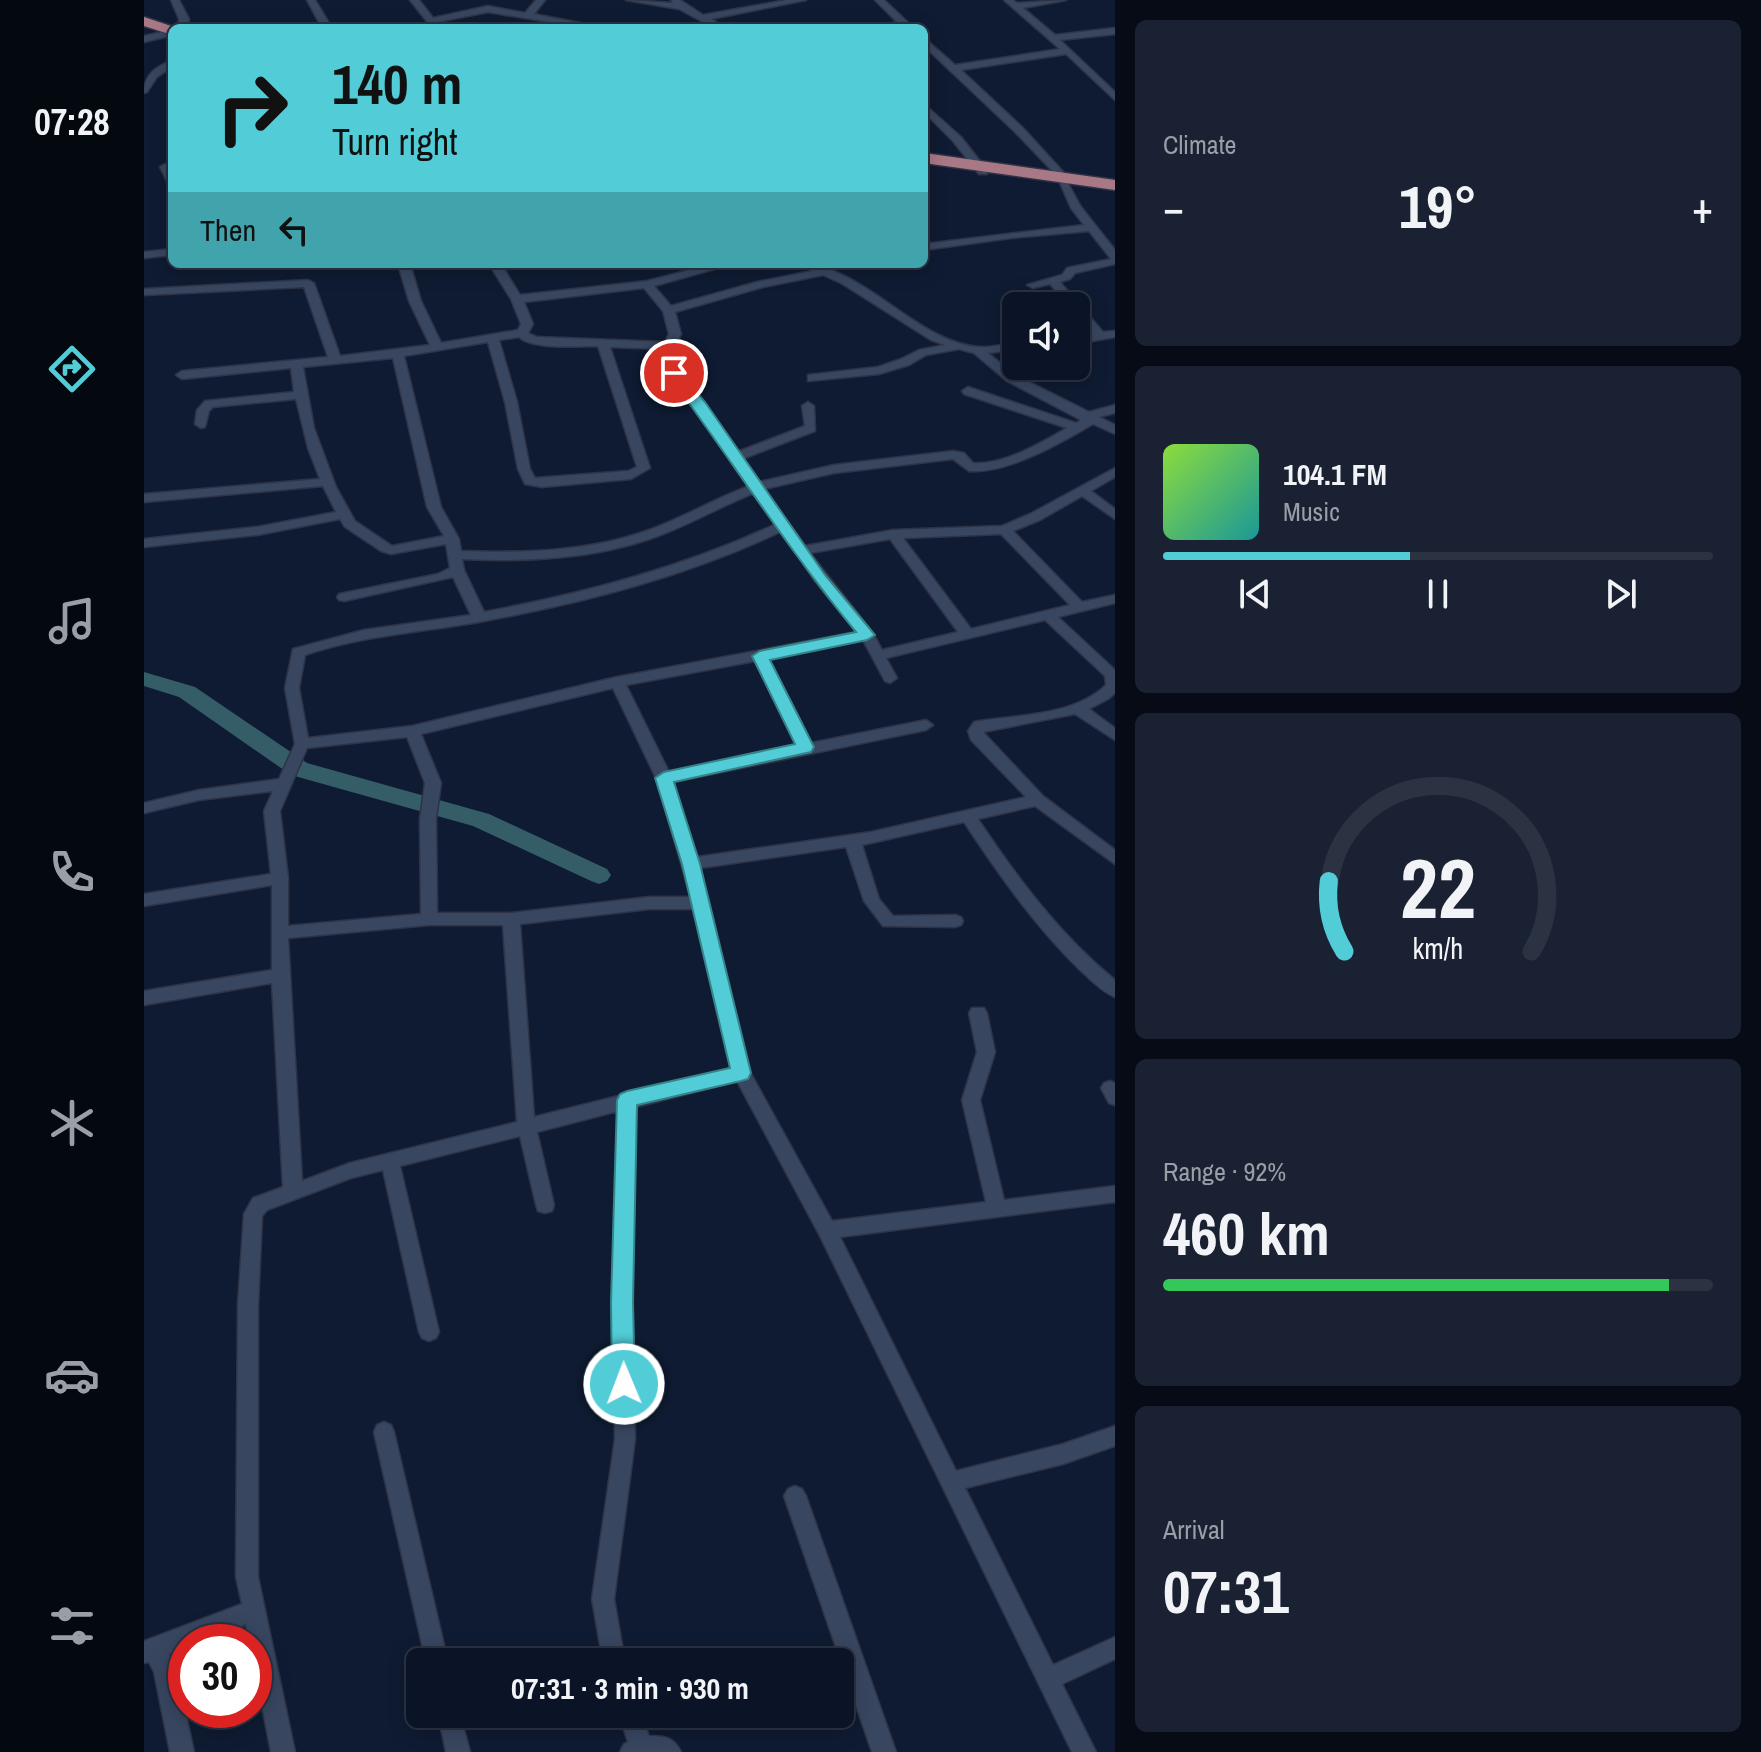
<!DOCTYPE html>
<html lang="en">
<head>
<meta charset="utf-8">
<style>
  :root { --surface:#0b1426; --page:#192132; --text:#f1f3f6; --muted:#9a9ea7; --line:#2b3343; --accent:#52ccd6 }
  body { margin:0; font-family:"Archivo Narrow",sans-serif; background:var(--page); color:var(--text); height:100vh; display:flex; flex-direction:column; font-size:30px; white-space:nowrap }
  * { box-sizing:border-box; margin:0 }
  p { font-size:26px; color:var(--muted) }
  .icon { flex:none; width:44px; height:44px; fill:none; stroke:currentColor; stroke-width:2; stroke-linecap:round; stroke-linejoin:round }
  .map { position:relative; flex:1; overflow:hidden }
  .details { display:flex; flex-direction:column; gap:20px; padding:20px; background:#060b15; width:646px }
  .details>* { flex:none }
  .banner { position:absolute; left:24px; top:24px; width:760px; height:244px; border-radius:12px; box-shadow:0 4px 20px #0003,0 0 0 2px var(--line); background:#52ccd6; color:#111; overflow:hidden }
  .buttons { position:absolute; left:858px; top:292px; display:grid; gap:16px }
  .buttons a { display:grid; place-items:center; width:88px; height:88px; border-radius:12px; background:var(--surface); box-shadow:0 4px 20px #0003,0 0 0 2px var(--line); font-size:40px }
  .speed { position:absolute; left:24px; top:1624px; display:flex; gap:16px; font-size:40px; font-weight:700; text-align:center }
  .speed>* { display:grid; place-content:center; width:104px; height:104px; border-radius:50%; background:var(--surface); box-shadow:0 4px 20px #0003,0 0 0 2px var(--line); line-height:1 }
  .speed .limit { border:12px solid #d22; background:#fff; color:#111 }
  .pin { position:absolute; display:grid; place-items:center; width:68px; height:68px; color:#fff; margin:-34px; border:4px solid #fff; border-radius:50%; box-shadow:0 2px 8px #0007 }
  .me { position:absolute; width:88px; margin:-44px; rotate:359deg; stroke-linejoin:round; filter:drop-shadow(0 0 6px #0008) }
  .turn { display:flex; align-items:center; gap:28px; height:168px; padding:0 32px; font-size:36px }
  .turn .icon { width:104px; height:104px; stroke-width:2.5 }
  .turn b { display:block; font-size:56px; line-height:68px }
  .then { display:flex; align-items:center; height:76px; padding:0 32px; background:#0003; gap:16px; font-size:30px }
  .big { font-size:60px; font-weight:800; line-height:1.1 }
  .details .widget { flex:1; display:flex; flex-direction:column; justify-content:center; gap:12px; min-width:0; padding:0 28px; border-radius:12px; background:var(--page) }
  .details .dial { align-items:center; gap:0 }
  .dial svg { height:208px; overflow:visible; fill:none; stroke:var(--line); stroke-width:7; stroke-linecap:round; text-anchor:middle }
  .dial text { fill:var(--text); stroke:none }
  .song { display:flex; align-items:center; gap:24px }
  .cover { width:96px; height:96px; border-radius:12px; background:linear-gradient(135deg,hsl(90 70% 55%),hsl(180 70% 35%)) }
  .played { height:8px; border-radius:4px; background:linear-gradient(90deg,var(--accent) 45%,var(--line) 45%) }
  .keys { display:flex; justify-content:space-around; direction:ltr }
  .heat { display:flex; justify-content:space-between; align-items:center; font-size:44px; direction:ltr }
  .charge { height:12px; border-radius:6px; background:linear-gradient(90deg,#34c759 92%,var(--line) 0) }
  .trip { position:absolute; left:262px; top:1648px; width:448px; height:80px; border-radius:12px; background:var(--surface); box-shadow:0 4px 20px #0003,0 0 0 2px var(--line); font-weight:800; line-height:80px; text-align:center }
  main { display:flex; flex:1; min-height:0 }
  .menu { display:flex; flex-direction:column; width:144px; justify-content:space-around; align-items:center; background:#04080f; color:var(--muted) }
  .menu .icon { width:56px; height:56px }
  .menu .current { color:var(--accent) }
  .menu b { font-size:36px; color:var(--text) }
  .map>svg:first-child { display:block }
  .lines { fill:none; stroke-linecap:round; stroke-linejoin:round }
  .river { fill:#355d68; fill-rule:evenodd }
  .street-casing { stroke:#2e3346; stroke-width:3 }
  .primary-casing { stroke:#2e3346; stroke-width:3 }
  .street { fill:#384660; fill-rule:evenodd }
  .primary { fill:#a97885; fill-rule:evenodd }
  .route { fill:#52ccd6; stroke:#35858b; stroke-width:2 }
</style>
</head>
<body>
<main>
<nav class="menu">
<b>07:28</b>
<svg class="icon current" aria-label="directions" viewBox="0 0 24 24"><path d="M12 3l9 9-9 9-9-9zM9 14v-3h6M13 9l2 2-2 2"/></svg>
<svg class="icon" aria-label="music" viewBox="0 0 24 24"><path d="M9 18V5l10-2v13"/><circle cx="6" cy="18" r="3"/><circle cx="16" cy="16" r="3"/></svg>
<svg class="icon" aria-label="phone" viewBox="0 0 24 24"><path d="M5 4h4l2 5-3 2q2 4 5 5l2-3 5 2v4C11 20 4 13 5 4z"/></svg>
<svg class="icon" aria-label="climate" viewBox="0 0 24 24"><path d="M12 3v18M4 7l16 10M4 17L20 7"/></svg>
<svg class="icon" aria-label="car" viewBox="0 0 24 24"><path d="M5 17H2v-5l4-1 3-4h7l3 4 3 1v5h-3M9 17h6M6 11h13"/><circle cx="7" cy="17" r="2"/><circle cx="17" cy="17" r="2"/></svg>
<svg class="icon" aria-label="filters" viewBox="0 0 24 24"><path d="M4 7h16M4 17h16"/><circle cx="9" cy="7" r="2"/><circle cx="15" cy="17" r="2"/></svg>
</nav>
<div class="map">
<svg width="971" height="1752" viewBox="0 0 971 1752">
  <rect width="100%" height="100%" fill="#0f1b32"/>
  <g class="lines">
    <path class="river" d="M0,672L51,687L163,763L345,814L463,869L467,875L463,881L455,884L447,881L329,826L147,775L35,697L0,686Z"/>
    <defs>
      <g id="street">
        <path d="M27,0H35L45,19L44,28H34L35,19Z"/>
        <path d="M163,0H171L188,28H178Z"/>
        <path d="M266,0H275L289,18L344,6L381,13L392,0H401L390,14L462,28H441L344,12L293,22L296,28H288Z"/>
        <path d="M482,0L529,3L527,0H536L559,15L643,0H662L567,19L582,28H570L535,9Z"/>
        <path d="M731,0H740L770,28H727L753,22Z"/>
        <path d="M860,0H869L873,3L922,0L879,8L911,35L971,28V34L916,40L971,92V100L922,54L817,70L879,128L923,176L922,180L937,207L971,250V264L931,273L926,279L916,282L959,332L971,331V337L932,344V336L948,334L932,315V306H924L906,284L889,288L883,285L918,275L923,268L967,259L945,231L867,238L780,250V244L940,225L927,208L916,183L918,181L871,132L780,46V38L811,65L916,49Z"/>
        <path d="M18,32L23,35L21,37L0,42V36Z"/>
        <path d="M28,60V67L13,77L3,92L0,93C0,74 12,67 28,60Z"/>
        <path d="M780,104L817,137L843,170V174H835L809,141L780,112Z"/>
        <path d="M21,164L28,171V184L24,183L16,167Z"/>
        <path d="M28,249V255L0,258V252Z"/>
        <path d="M254,264H266L277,301L297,343L374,330L377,324L367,299L345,264H357L376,295L503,281L569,264H588L510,286L527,306L613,282L668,271L656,264C718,264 773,343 835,347C846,348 860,344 872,342V350L844,353L871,375L945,412L971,405V413L955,417L971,425V434L949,424C917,443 863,474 825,471L809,459L690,473L620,489L661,546L749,530L858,526L886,514L971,468V477L947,491L971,509V519L938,496L896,520L869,531L938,602L971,595V603L914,617L971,670V693L964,699L945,709L971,728V740L931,714L839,732L899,796L971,850V864L891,806L834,819C874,879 916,935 971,980V997C958,992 946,979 936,970C891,926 855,875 820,822L718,845L735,899L749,916L811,915L817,917L819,921L817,925L811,927L739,926L720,901L702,847L556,868L606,1072L688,1221L842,1202L818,1100L833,1052L825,1013L828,1008H840L843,1013L851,1052L836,1100L860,1200L971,1186V1202L696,1237L812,1471L919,1444L971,1426V1446L919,1464L821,1488L909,1665L971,1637V1659L918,1684L952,1752H928L676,1236L593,1081L492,1107L488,1302L491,1439L470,1599L481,1662H459L448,1599L471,1439L468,1302L474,1111L393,1132L410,1205L408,1211L401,1213L394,1211L392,1205L376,1136L256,1166L295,1332L292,1338L285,1341L278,1338L275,1332L239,1170L207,1178L123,1210L118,1216L114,1305V1577L151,1752H127L110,1665V1642H105L102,1624L57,1642H42V1648L25,1654L32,1670L50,1752H26L10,1672L5,1662L0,1663V1641L98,1604L92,1577L94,1305L100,1214L109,1198L139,1187L128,983L0,1005V991L128,970V885L0,906V894L127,874L120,811L129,791L55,800L0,813V803L55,790L135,779L151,744L141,688L149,649L220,630L327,615L309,577L200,601L195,600L193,597L195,594L294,574L306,568L302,544L247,554L237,551L201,527L196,519L113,535L0,547V539L113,527L192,512L179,486L0,502V494L176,479L164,448L152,399L69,407L65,411L61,427L57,428L51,424L53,410L61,401L150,392L147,368L38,379L32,375L38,371L184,357L160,287L0,295V289L164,280L170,283L196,356L286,345L265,301ZM679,275L697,283L787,340L801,345L775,350L757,359L734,367L664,375V381L735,374L765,365L782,355L815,349L830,353L863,381L937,420L932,423L824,387L818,391L820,394L923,428C897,443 860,465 829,463L820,453L809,451L690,465L615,482L598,459L671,431L670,406L664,402L658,406L661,426L593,452L560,402L536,372L531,346L537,334L531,312L619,287ZM500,288L519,311L525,334L521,342L393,337L384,333L389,324L380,302ZM375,337C388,350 435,346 454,346L493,467L484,471L391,478L386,469L373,402L355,340ZM344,342L361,402L374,469L381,484L398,487L487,479L506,468L466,347L520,349L524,373L551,407L605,486C570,499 537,519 502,531C443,552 378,553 317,551L315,539L297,507L260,356ZM249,358L283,507L300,536L248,546L211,521L192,487L170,428L159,367ZM610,493L632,524C539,567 442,593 340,612L320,570L318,559C383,562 452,559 514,536C547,524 577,506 610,493ZM638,531L671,581L713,632L473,677L268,726L164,738L155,688L161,655C219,635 281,632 340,621C443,602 543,576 638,531ZM857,534L926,605L827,629L759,538ZM746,539L814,632L738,650L728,632L666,553ZM901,620L961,676L962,685C931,715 876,715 835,721L830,722L824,731L827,740L882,797L727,832L553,857L529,782L782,730L789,725L782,720L667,743L624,658L719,640L741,681L746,683L753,678L742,658ZM611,661L653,746L525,772L482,685ZM469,688L512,778L547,897H505L367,913H293L292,819L297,783L277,734ZM263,737L281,783L276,819L277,914L144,926V878L136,811L163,748ZM505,909H550L587,1068L390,1117L376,924ZM285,925H359L373,1122L206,1163L158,1181L144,938Z"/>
        <path d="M966,1081L971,1083V1105L965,1103L957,1088L960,1083Z"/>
        <path d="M240,1422L247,1425L250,1432L304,1662H282L230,1432L233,1425Z"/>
        <path d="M651,1486L658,1489L662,1496L752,1752H728L640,1496L644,1489Z"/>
        <path d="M294,1714H316L326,1752H302Z"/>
        <path d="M475,1714H497L505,1736C521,1736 530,1737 537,1752H476L480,1744L484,1742Z"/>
      </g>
      <g id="primary">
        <path d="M0,17L33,28H28V35L0,26Z"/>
        <path d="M780,153L971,180V190L780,163Z"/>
      </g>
    </defs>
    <use href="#street" class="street-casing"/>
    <use href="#primary" class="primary-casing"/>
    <use href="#street" class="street"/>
    <use href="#primary" class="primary"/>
  </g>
  <path class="route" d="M525,370H535L561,402L681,575L731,635L723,640L626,660L670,747L667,752L530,782L556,864L607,1073L604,1079L597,1081L493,1105L489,1302L491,1384L488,1391L480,1395L472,1391L468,1384L467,1302L473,1100L476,1094L483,1091L586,1068L538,864L511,778L520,772L651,744L608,656L616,651L712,632C644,550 587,459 523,373Z"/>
</svg>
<div class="buttons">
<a><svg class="icon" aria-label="sound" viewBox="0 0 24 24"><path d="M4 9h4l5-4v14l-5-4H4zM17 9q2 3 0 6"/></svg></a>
</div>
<div class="speed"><div class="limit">30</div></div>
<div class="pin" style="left:530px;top:373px;background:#d93025"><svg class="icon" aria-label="arrive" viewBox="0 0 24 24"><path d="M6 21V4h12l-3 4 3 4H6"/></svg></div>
<svg class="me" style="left:480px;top:1384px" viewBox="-20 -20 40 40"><circle r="17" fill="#52ccd6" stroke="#fff" stroke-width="3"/><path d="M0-11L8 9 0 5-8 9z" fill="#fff"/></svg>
<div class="trip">07:31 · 3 min · 930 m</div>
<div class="banner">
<div class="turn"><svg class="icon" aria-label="right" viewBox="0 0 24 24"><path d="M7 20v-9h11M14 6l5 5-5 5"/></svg><div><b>140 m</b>Turn right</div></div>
<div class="then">Then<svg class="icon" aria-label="left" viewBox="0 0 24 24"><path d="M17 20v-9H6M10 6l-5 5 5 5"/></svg></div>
</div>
</div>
<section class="details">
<div class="widget"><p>Climate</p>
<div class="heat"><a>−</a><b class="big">19°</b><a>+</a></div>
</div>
<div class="widget">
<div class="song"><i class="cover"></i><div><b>104.1 FM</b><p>Music</p></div></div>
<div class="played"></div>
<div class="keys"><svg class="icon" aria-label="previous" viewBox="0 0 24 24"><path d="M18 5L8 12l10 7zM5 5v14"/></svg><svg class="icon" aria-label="pause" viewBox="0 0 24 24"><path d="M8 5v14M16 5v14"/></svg><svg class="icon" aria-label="next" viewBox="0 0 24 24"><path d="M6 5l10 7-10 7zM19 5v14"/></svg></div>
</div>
<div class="widget dial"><svg viewBox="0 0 100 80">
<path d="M14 69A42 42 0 1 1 86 69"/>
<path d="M14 69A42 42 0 0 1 8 42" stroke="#52ccd6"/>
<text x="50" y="56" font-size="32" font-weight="700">22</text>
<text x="50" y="72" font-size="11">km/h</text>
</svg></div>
<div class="widget"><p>Range · 92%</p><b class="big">460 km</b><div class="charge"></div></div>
<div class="widget"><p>Arrival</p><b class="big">07:31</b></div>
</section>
</main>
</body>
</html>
